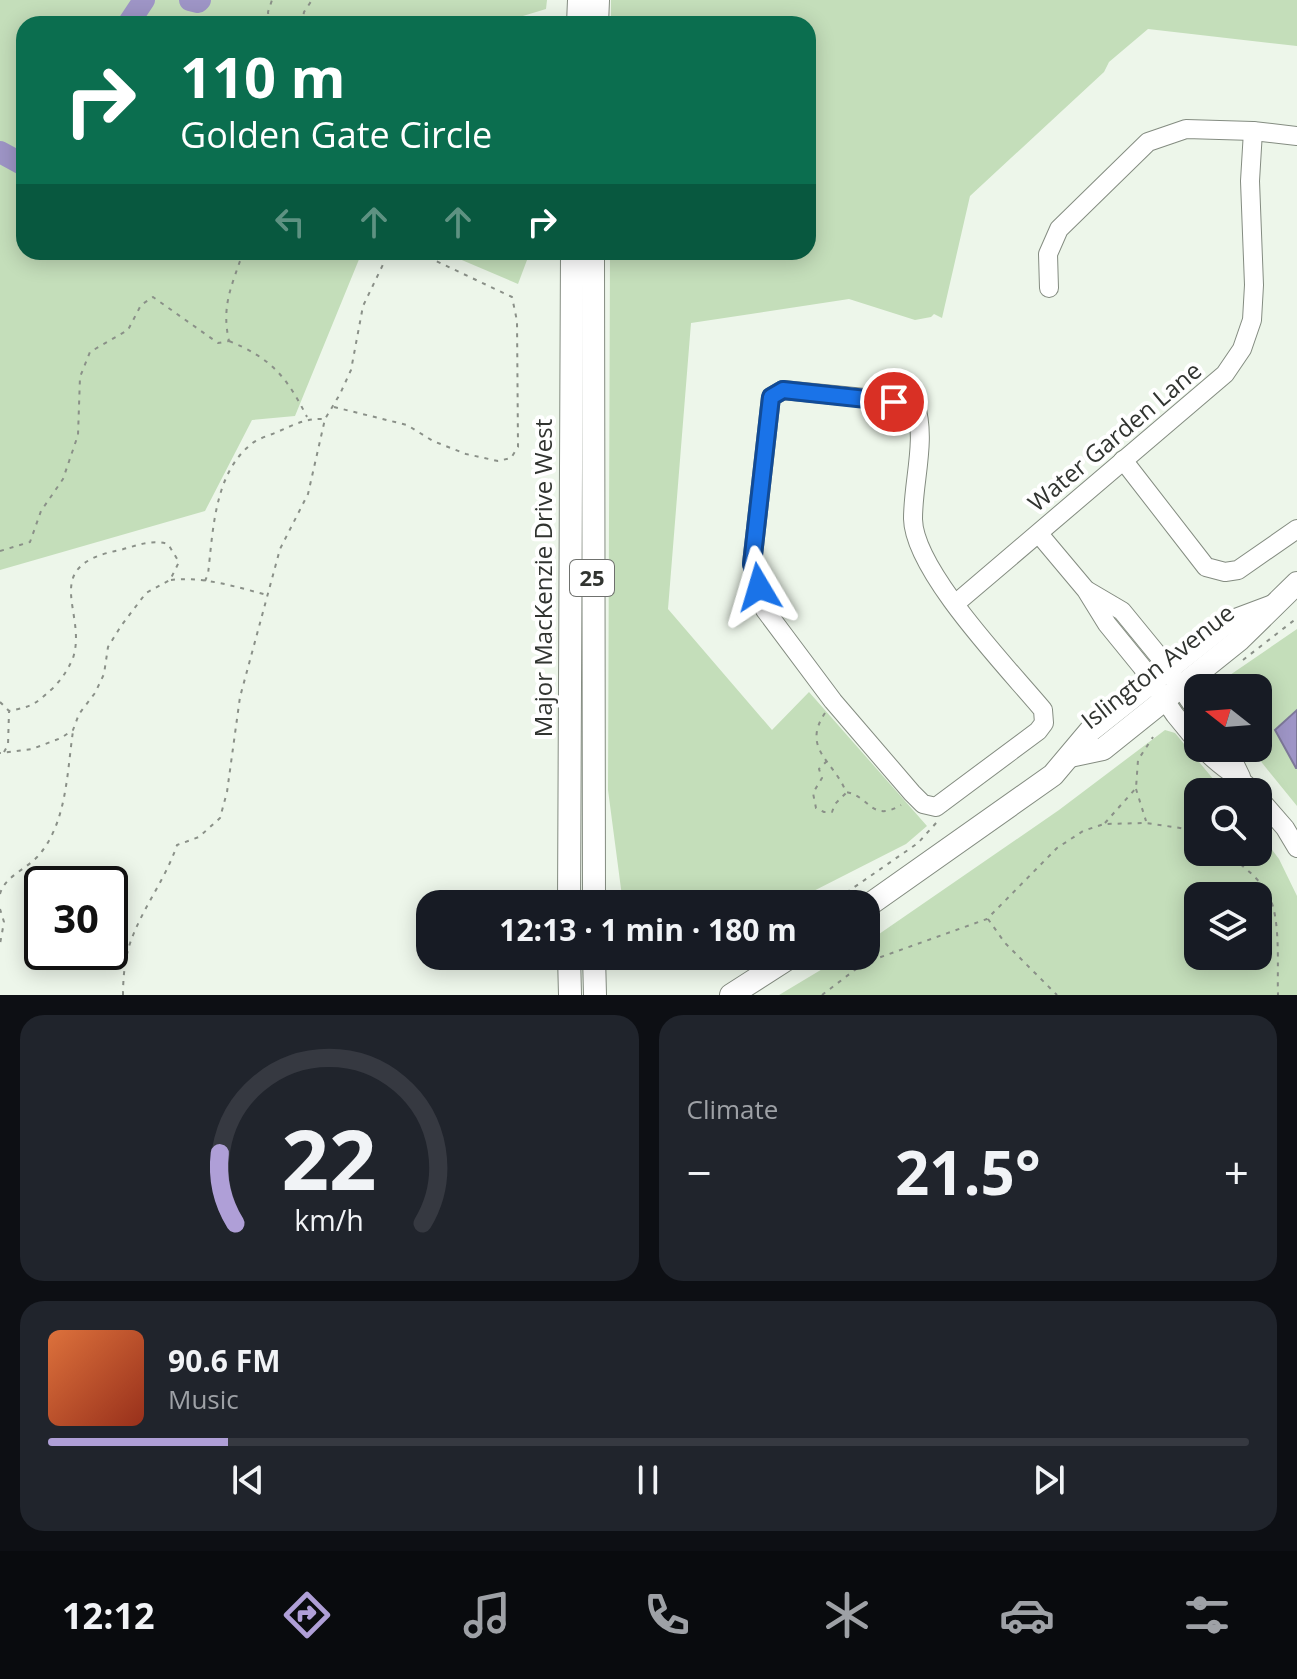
<!DOCTYPE html>
<html lang="en">
<head>
<meta charset="utf-8">
<style>
  :root { --surface:#171b24; --page:#20242c; --text:#f1f3f6; --muted:#9ea1a6; --line:#363941; --accent:#af9fd7 }
  body { margin:0; font-family:"Open Sans",sans-serif; background:var(--page); color:var(--text); height:100vh; display:flex; flex-direction:column; font-size:30px; white-space:nowrap }
  * { box-sizing:border-box; margin:0 }
  p { font-size:26px; color:var(--muted) }
  .icon { flex:none; width:44px; height:44px; fill:none; stroke:currentColor; stroke-width:2; stroke-linecap:round; stroke-linejoin:round }
  .map { position:relative; height:995px; overflow:hidden }
  .panel { display:flex; flex-direction:column; gap:20px; padding:20px; background:#0d0f14; flex:1 }
  .panel>* { flex:none }
  .hud { position:absolute; left:16px; top:16px; width:800px; height:244px; border-radius:24px; box-shadow:0 4px 20px #0003; background:#0b6e4f; color:#fff; overflow:hidden }
  .needle { width:52px; rotate:287deg }
  .buttons { position:absolute; left:1184px; top:674px; display:grid; gap:16px }
  .buttons a { display:grid; place-items:center; width:88px; height:88px; border-radius:16px; background:var(--surface); box-shadow:0 4px 20px #0003; font-size:40px }
  .speed { position:absolute; left:24px; top:866px; display:flex; gap:16px; font-size:40px; font-weight:700; text-align:center }
  .speed>* { display:grid; place-content:center; width:104px; height:104px; border-radius:50%; background:var(--surface); box-shadow:0 4px 20px #0003; line-height:1 }
  .speed .limit { border:4px solid #111; border-radius:12px; background:#fff; color:#111 }
  .pin { position:absolute; display:grid; place-items:center; width:68px; height:68px; color:#fff; margin:-34px; border:4px solid #fff; border-radius:50%; box-shadow:0 2px 8px #0007 }
  .me { position:absolute; width:88px; margin:-44px; rotate:353deg; stroke-linejoin:round; filter:drop-shadow(0 0 6px #0008) }
  .turn { display:flex; align-items:center; gap:28px; height:168px; padding:0 32px; font-size:36px }
  .turn .icon { width:104px; height:104px; stroke-width:2.5 }
  .turn b { display:block; font-size:56px; line-height:68px }
  .lanes { display:flex; align-items:center; height:76px; padding:0 32px; background:#0003; justify-content:center; gap:40px; direction:ltr }
  .lanes .off { opacity:.35 }
  .big { font-size:60px; font-weight:700; line-height:1.1 }
  .panel .tile { flex:1; display:flex; flex-direction:column; justify-content:center; gap:12px; min-width:0; padding:0 28px; border-radius:24px; background:var(--page) }
  .panel .dial { align-items:center; gap:0 }
  .dial svg { height:208px; overflow:visible; fill:none; stroke:var(--line); stroke-width:7; stroke-linecap:round; text-anchor:middle }
  .dial text { fill:var(--text); stroke:none }
  .song { display:flex; align-items:center; gap:24px }
  .cover { width:96px; height:96px; border-radius:12px; background:linear-gradient(135deg,hsl(20 70% 55%),hsl(10 70% 35%)) }
  .played { height:8px; border-radius:4px; background:linear-gradient(90deg,var(--accent) 15%,var(--line) 15%) }
  .keys { display:flex; justify-content:space-around; direction:ltr }
  .heat { display:flex; justify-content:space-between; align-items:center; font-size:44px; direction:ltr }
  .panel .tiles { flex:1; display:grid; gap:20px; grid-template-columns:1fr 1fr }
  .tile:last-child { grid-column:span 2 }
  .trip { position:absolute; left:416px; top:890px; width:464px; height:80px; border-radius:24px; background:var(--surface); box-shadow:0 4px 20px #0003; font-weight:700; line-height:80px; text-align:center }
  .tab-bar { display:flex; height:128px; justify-content:space-around; align-items:center; background:#090b0e; color:var(--muted) }
  .tab-bar .icon { width:56px; height:56px }
  .tab-bar .active { color:var(--accent) }
  .tab-bar b { font-size:36px; color:var(--text) }
  .map>svg:first-child { display:block }
  .green { fill:#c4deba; fill-rule:evenodd }
  .water { fill:#9e95c6; stroke:#7d7899; stroke-width:2 }
  .lines { fill:none; stroke-linecap:round; stroke-linejoin:round }
  .river { stroke:#9e95c6; stroke-width:22 }
  .minor-casing { stroke:#848c81; stroke-width:20 }
  .major-casing { stroke:#848c81; stroke-width:24 }
  .path { stroke:#8a9088; stroke-width:2; stroke-dasharray:4 6; stroke-linecap:butt }
  .minor { stroke:#fff; stroke-width:18 }
  .major { stroke:#fff; stroke-width:22 }
  .route-casing { stroke:#114b97; stroke-width:20 }
  .route { stroke:#1a73e8; stroke-width:14 }
  .labels { text-anchor:middle; stroke-width:8; stroke-linejoin:round; paint-order:stroke }
  .shield { fill:#fff; stroke:#6f716e; stroke-width:2 }
  .shield-label { font-size:22px; font-weight:bold; fill:#313430 }
  .street-label { font-size:24px; fill:#313430; stroke:#fff }
</style>
</head>
<body>
<div class="map">
<svg width="1297" height="995" viewBox="0 0 1297 995">
  <rect width="100%" height="100%" fill="#edf6ea"/>
  <g class="green">
    <path d="M0,0H547L546,9L496,24H24V252H362L295,416L252,420L205,511L0,570Z"/>
    <path d="M611,0H1297V46L1148,29L1109,62L1104,72L970,196L942,318L934,314L931,317L915,320L849,299L691,323L668,609L772,730L809,692L927,826L906,844L788,904H623L608,790L610,252H808V24H611Z"/>
    <path d="M443,252H530L518,284Z"/>
    <path d="M1297,629V806L1250,748H1258V688H1211Z"/>
    <path d="M1165,730L1175,733L1224,792H1198V852H1258V831L1279,859L1297,896V995H779L844,956H866V943L1059,810ZM1198,896H1258V956H1198Z"/>
  </g>
  <path class="water" d="M1297,710V768H1296L1275,730Z"/>
  <g class="lines">
    <g class="river">
      <path d="M190,0L198,2L200,0"/>
      <path d="M128,24L144,0"/>
      <path d="M0,152L24,165"/>
    </g>
    <defs>
      <g id="minor">
        <path d="M1049,288L1048,254L1059,229L1148,142L1186,129L1253,131L1297,136"/>
        <path d="M783,390L915,403C927,440 913,480 913,519C914,571 1008,668 1043,710L1044,723L1038,731L936,807L923,804L912,793L833,701L765,610L752,564L771,397Z"/>
        <path d="M1123,460L1206,567L1225,572L1238,570L1297,529"/>
        <path d="M1039,534L1086,590L1107,624L1142,667L1175,715L1198,743"/>
        <path d="M1088,591L1122,611L1158,655L1198,713"/>
        <path d="M955,604L1225,374L1242,349L1252,320L1254,285L1250,181L1253,131"/>
        <path d="M1203,748C1217,766 1238,775 1254,792"/>
        <path d="M1227,748L1241,777"/>
        <path d="M1258,797L1285,828L1297,848"/>
      </g>
      <g id="major">
        <path d="M578,24L579,0"/>
        <path d="M597,24L598,0"/>
        <path d="M593,252L594,904"/>
        <path d="M1070,756L1103,749L1239,640L1297,583"/>
        <path d="M569,904L572,252"/>
        <path d="M866,907L1053,775L1090,731L1225,624L1273,606"/>
        <path d="M569,956L570,995"/>
        <path d="M594,956L595,995"/>
        <path d="M731,995L792,956"/>
      </g>
    </defs>
    <use href="#minor" class="minor-casing"/>
    <use href="#major" class="major-casing"/>
    <g class="path">
      <path d="M269,24L268,12L272,0"/>
      <path d="M302,24L304,12L312,0"/>
      <path d="M229,341C271,358 287,377 307,417"/>
      <path d="M334,407L407,425L433,441L466,454L498,461L511,458L518,447L517,321L512,297L417,252"/>
      <path d="M0,551L30,542L41,511L63,479L78,435L80,377L90,352L128,330L141,305L153,297L218,343L229,341C221,305 232,286 243,252"/>
      <path d="M171,580C202,576 237,587 267,595"/>
      <path d="M205,581L208,574C213,532 214,476 249,446C256,439 268,436 277,432C294,425 305,418 324,419"/>
      <path d="M1243,660L1297,618"/>
      <path d="M0,702L9,711C33,706 34,705 52,689C61,680 68,670 73,658C88,612 37,566 120,550C136,546 151,539 168,544L179,562L170,580L146,593L121,626L108,647L104,674L95,693L79,714L73,730L61,738L32,749L0,753"/>
      <path d="M825,713C801,749 834,761 846,792C870,796 871,823 901,805"/>
      <path d="M4,752L8,745L9,712"/>
      <path d="M827,761L819,769L822,778L813,793L816,808L824,812H832L835,804L846,793"/>
      <path d="M1136,789L1146,821"/>
      <path d="M1105,823L1136,788L1138,760L1153,737"/>
      <path d="M1225,852C1241,865 1259,877 1269,896C1281,920 1277,967 1278,995"/>
      <path d="M0,894C5,876 27,869 39,855C67,822 67,772 73,731"/>
      <path d="M830,904L918,843L937,822"/>
      <path d="M0,909L4,922L0,944"/>
      <path d="M988,919L1005,943L1057,995"/>
      <path d="M859,956L863,962"/>
      <path d="M123,995C123,977 125,955 132,938C144,906 166,878 177,845L199,837L220,818L227,792L240,697L280,549L308,494L325,419L340,394L351,370L363,306L389,252"/>
      <path d="M822,995L864,963L987,919L1057,848L1083,831L1104,824L1146,823L1187,829L1198,835"/>
    </g>
    <use href="#minor" class="minor"/>
    <use href="#major" class="major"/>
  </g>
  <g class="lines">
    <defs>
      <path id="route" d="M759,587L752,564L771,397L783,390L894,402"/>
    </defs>
    <use href="#route" class="route-casing"/>
    <use href="#route" class="route"/>
  </g>
  <g class="labels">
    <rect class="shield" x="570" y="560" width="44" height="36" rx="6"/>
    <g class="shield-label">
      <text x="592" y="586">25</text>
    </g>
    <g class="street-label">
      <text transform="translate(1115 437) rotate(-40)" y="8">Water Garden Lane</text>
      <text transform="translate(544 578) rotate(-90)" y="8">Major MacKenzie Drive West</text>
      <text transform="translate(1158 667) rotate(-38)" y="8">Islington Avenue</text>
    </g>
  </g>
</svg>
<div class="buttons">
<a><svg class="needle" viewBox="-14 -14 28 28"><path d="M0-13l5 13h-10z" fill="#e53935"/><path d="M0 13l5-13h-10z" fill="#9ea1a6"/></svg></a>
<a><svg class="icon" aria-label="search" viewBox="0 0 24 24"><circle cx="10" cy="10" r="6"/><path d="M15 15l6 6"/></svg></a>
<a><svg class="icon" aria-label="layers" viewBox="0 0 24 24"><path d="M12 4l9 5-9 5-9-5zM3 14l9 5 9-5"/></svg></a>
</div>
<div class="speed"><div class="limit">30</div></div>
<div class="pin" style="left:894px;top:402px;background:#d93025"><svg class="icon" aria-label="arrive" viewBox="0 0 24 24"><path d="M6 21V4h12l-3 4 3 4H6"/></svg></div>
<svg class="me" style="left:759px;top:587px" viewBox="-20 -20 40 40"><path d="M0-17L14 15 0 8-14 15z" fill="#1a73e8" stroke="#fff" stroke-width="4"/></svg>
<div class="trip">12:13 · 1 min · 180 m</div>
<div class="hud">
<div class="turn"><svg class="icon" aria-label="right" viewBox="0 0 24 24"><path d="M7 20v-9h11M14 6l5 5-5 5"/></svg><div><b>110 m</b>Golden Gate Circle</div></div>
<div class="lanes"><svg class="icon off" aria-label="left" viewBox="0 0 24 24"><path d="M17 20v-9H6M10 6l-5 5 5 5"/></svg><svg class="icon off" aria-label="ahead" viewBox="0 0 24 24"><path d="M12 20V5M6 11l6-6 6 6"/></svg><svg class="icon off" aria-label="ahead" viewBox="0 0 24 24"><path d="M12 20V5M6 11l6-6 6 6"/></svg><svg class="icon" aria-label="right" viewBox="0 0 24 24"><path d="M7 20v-9h11M14 6l5 5-5 5"/></svg></div>
</div>
</div>
<section class="panel">
<div class="tiles">
<div class="tile dial"><svg viewBox="0 0 100 80">
<path d="M14 69A42 42 0 1 1 86 69"/>
<path d="M14 69A42 42 0 0 1 8 42" stroke="#af9fd7"/>
<text x="50" y="56" font-size="32" font-weight="700">22</text>
<text x="50" y="72" font-size="11">km/h</text>
</svg></div>
<div class="tile"><p>Climate</p>
<div class="heat"><a>−</a><b class="big">21.5°</b><a>+</a></div>
</div>
<div class="tile">
<div class="song"><i class="cover"></i><div><b>90.6 FM</b><p>Music</p></div></div>
<div class="played"></div>
<div class="keys"><svg class="icon" aria-label="previous" viewBox="0 0 24 24"><path d="M18 5L8 12l10 7zM5 5v14"/></svg><svg class="icon" aria-label="pause" viewBox="0 0 24 24"><path d="M8 5v14M16 5v14"/></svg><svg class="icon" aria-label="next" viewBox="0 0 24 24"><path d="M6 5l10 7-10 7zM19 5v14"/></svg></div>
</div>
</div>
</section>
<nav class="tab-bar">
<b>12:12</b>
<svg class="icon active" aria-label="directions" viewBox="0 0 24 24"><path d="M12 3l9 9-9 9-9-9zM9 14v-3h6M13 9l2 2-2 2"/></svg>
<svg class="icon" aria-label="music" viewBox="0 0 24 24"><path d="M9 18V5l10-2v13"/><circle cx="6" cy="18" r="3"/><circle cx="16" cy="16" r="3"/></svg>
<svg class="icon" aria-label="phone" viewBox="0 0 24 24"><path d="M5 4h4l2 5-3 2q2 4 5 5l2-3 5 2v4C11 20 4 13 5 4z"/></svg>
<svg class="icon" aria-label="climate" viewBox="0 0 24 24"><path d="M12 3v18M4 7l16 10M4 17L20 7"/></svg>
<svg class="icon" aria-label="car" viewBox="0 0 24 24"><path d="M5 17H2v-5l4-1 3-4h7l3 4 3 1v5h-3M9 17h6M6 11h13"/><circle cx="7" cy="17" r="2"/><circle cx="17" cy="17" r="2"/></svg>
<svg class="icon" aria-label="filters" viewBox="0 0 24 24"><path d="M4 7h16M4 17h16"/><circle cx="9" cy="7" r="2"/><circle cx="15" cy="17" r="2"/></svg>
</nav>
</body>
</html>
